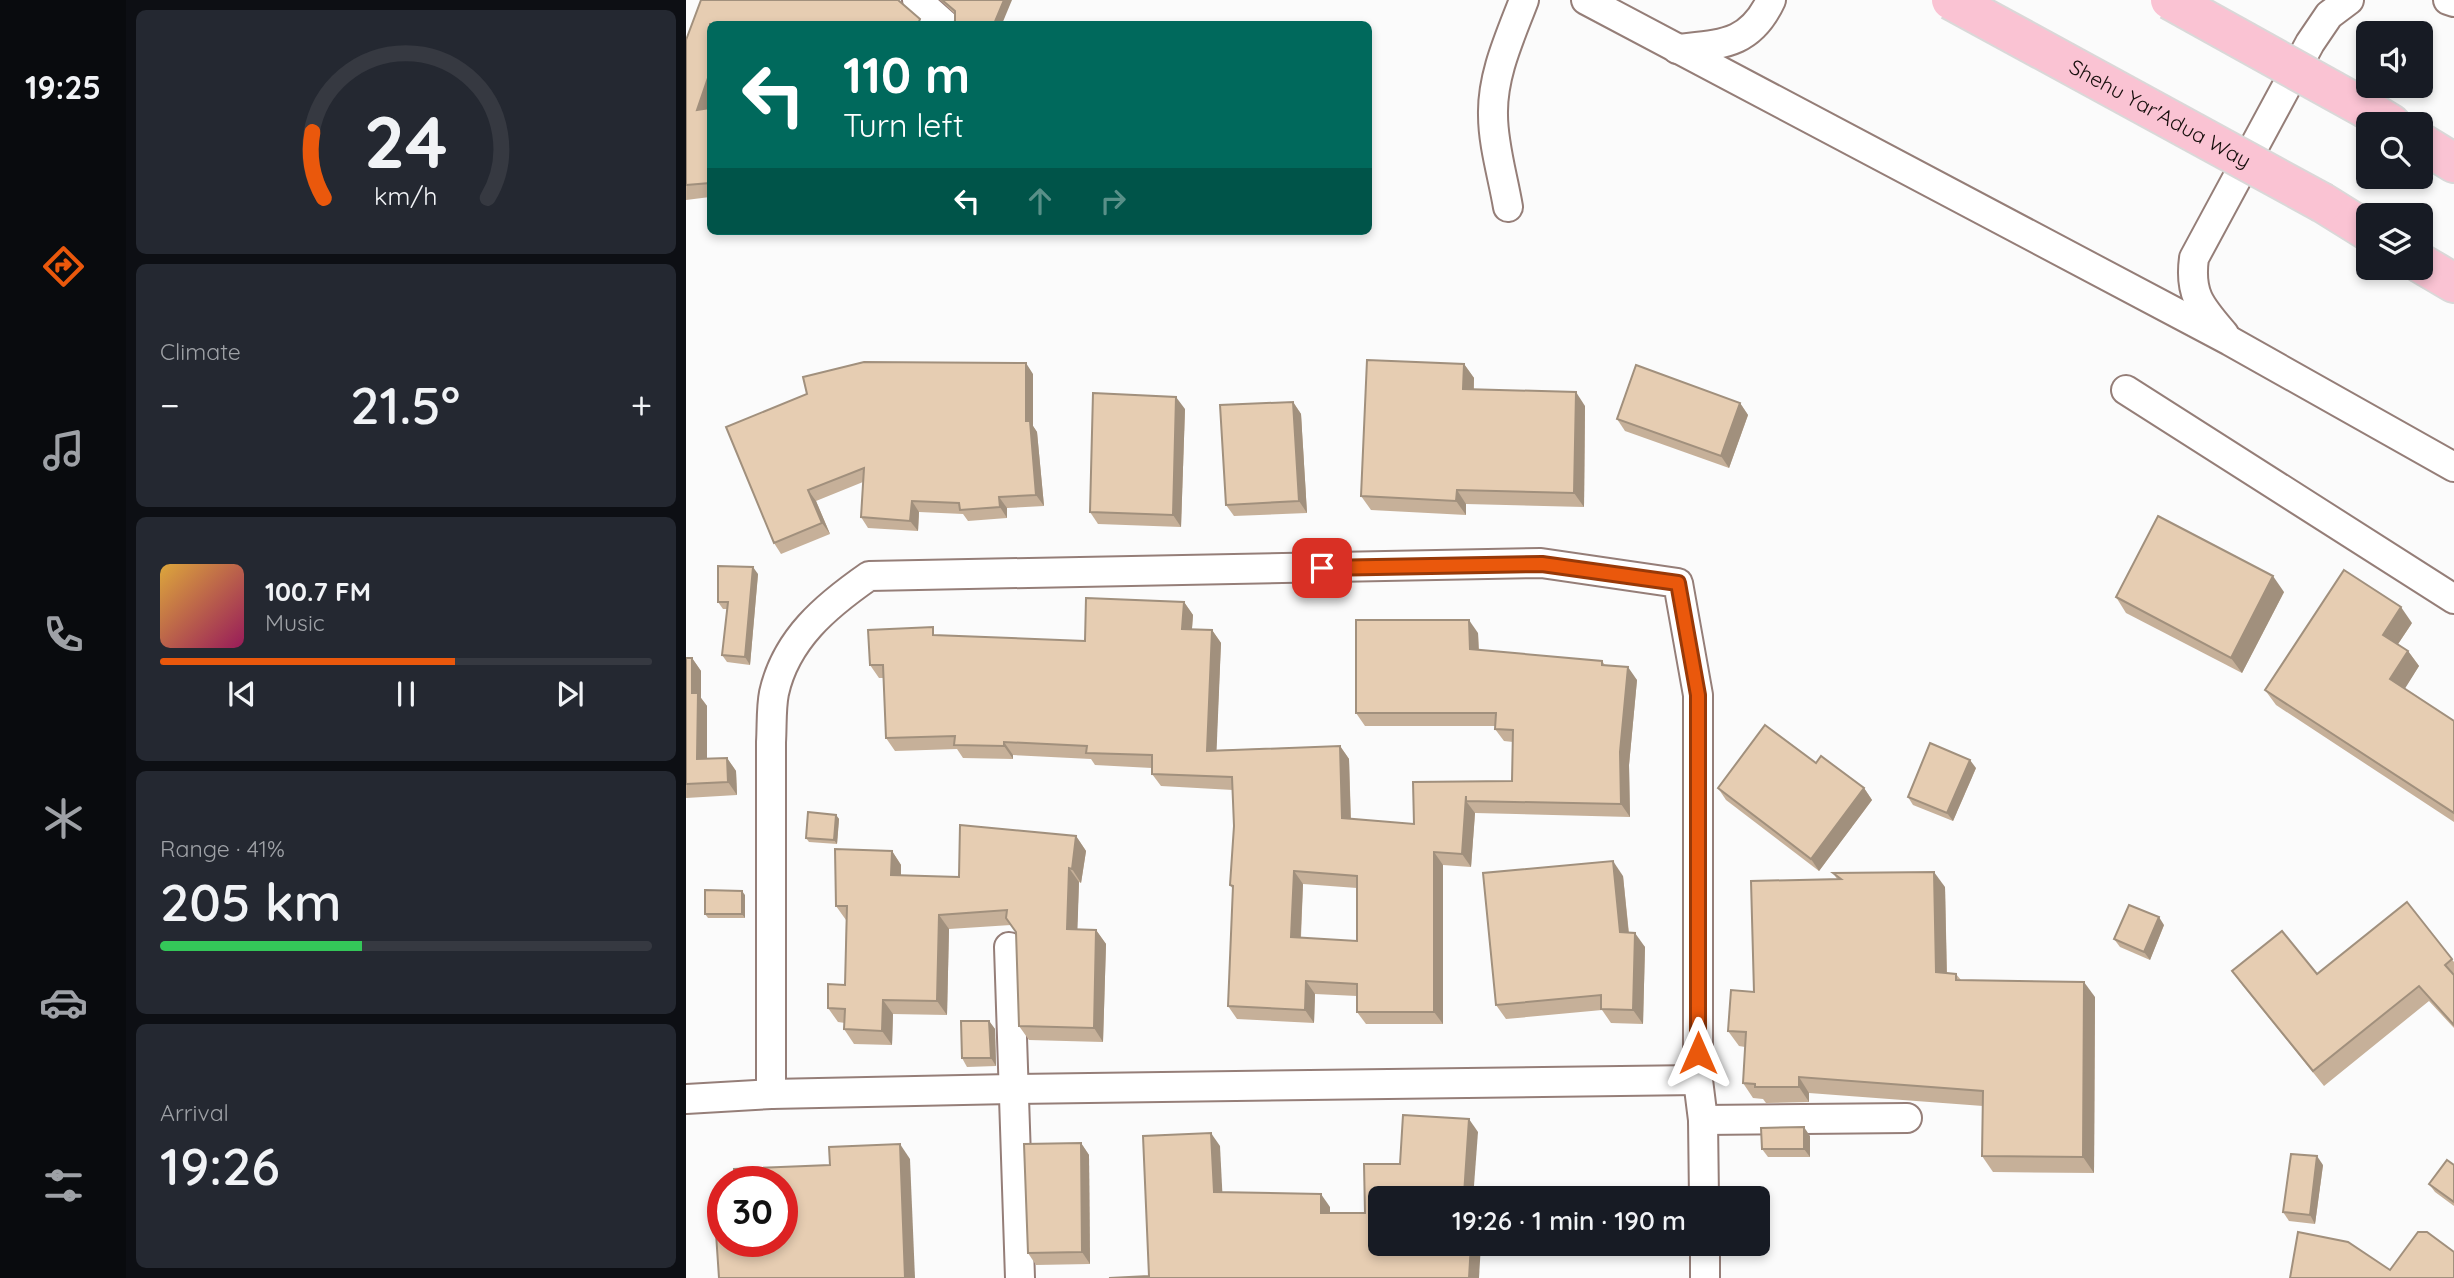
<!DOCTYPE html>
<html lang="en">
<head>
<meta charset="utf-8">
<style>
  :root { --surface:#171b24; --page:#242831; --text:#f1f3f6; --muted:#9ea1a6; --line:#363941; --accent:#ea580c }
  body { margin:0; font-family:Quicksand,sans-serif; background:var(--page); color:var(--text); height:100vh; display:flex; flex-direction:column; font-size:26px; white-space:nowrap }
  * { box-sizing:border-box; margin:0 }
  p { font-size:23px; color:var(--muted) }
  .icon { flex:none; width:38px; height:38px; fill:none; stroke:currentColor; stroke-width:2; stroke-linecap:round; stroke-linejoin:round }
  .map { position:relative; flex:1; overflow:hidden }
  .sheet { display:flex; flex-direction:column; gap:10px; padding:10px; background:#0d0f14; width:560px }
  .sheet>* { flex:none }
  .banner { position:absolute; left:21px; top:21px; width:665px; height:214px; border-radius:10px; box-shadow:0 4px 10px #0003; background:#00695c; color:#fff; overflow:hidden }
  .controls { position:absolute; left:1670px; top:21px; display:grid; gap:14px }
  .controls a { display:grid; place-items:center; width:77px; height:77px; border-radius:10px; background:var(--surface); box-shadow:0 4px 10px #0003; font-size:35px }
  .speed { position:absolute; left:21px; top:1166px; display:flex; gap:14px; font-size:35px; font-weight:700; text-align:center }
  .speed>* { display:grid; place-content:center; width:91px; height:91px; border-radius:50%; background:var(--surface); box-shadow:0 4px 10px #0003; line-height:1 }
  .speed .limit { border:10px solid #d22; background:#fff; color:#111 }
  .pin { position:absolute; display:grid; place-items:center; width:60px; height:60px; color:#fff; margin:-30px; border-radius:14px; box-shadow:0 4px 10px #0006 }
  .me { position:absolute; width:77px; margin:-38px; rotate:0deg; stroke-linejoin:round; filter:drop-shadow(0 0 5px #0008) }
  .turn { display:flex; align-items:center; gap:24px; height:147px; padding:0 21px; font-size:32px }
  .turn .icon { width:91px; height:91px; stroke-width:2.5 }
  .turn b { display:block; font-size:49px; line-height:60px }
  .lanes { display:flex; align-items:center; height:66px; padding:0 21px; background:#0003; justify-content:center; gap:35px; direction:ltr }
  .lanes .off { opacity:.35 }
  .big { font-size:52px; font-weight:600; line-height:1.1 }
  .sheet .widget { flex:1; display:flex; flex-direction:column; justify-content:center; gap:10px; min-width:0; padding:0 24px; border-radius:10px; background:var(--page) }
  .sheet .dial { align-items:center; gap:0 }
  .dial svg { height:182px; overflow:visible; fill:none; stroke:var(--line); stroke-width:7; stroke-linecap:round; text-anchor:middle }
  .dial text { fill:var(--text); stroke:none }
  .song { display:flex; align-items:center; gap:21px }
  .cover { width:84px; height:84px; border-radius:10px; background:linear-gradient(135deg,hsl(40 70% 55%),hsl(330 70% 35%)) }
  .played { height:7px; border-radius:4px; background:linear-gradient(90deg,var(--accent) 60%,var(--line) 60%) }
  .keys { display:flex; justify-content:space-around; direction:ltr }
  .heat { display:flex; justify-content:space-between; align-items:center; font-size:38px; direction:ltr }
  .charge { height:10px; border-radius:5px; background:linear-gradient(90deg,#34c759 41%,var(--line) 0) }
  .trip { position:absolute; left:682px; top:1186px; width:402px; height:70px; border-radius:10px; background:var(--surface); box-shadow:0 4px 10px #0003; font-weight:600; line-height:70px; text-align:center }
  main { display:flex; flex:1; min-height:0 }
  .tab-bar { display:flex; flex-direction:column; width:126px; justify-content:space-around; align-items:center; background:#090b0e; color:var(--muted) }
  .tab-bar .icon { width:49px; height:49px }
  .tab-bar .on { color:var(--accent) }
  .tab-bar b { font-size:32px; color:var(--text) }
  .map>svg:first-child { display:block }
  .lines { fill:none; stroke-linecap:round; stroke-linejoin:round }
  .minor-casing { stroke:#957e78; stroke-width:32 }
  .highway-casing { stroke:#dad8d8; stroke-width:42 }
  .minor { stroke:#fff; stroke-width:28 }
  .highway { stroke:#fac3d3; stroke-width:38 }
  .highway-bridge-casing { stroke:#dad8d8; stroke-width:42; stroke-linecap:butt }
  .highway-bridge { stroke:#fac3d3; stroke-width:38 }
  .wall { fill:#c6b099; fill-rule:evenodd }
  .shaded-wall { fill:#a1907d }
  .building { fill:#e6cdb2; stroke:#a1907d; stroke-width:2; fill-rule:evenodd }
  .route-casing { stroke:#983908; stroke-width:18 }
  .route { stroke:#ea580c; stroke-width:12 }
  .labels { text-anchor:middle; stroke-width:7; stroke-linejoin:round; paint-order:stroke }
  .street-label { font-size:21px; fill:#160e0c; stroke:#fff }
</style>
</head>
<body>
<main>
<nav class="tab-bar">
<b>19:25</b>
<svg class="icon on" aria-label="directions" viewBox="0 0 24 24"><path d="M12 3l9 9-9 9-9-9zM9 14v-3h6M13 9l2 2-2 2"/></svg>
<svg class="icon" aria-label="music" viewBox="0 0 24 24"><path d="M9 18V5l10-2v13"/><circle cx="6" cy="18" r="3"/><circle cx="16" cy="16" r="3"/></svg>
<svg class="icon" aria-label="phone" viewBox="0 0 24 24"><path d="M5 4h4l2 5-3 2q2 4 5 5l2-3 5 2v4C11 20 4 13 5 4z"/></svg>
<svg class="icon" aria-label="climate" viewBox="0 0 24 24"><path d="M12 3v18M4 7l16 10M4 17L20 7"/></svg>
<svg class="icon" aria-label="car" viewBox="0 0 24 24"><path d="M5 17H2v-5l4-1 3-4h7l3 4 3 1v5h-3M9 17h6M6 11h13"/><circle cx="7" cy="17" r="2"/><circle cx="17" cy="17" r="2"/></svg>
<svg class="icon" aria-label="filters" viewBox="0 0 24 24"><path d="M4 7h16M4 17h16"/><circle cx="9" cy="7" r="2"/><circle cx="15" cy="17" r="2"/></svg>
</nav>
<section class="sheet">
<div class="widget dial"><svg viewBox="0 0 100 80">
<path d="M14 69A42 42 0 1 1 86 69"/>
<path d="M14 69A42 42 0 0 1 9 40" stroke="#ea580c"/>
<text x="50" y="56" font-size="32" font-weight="700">24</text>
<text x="50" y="72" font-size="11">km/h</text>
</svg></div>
<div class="widget"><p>Climate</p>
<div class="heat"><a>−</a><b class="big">21.5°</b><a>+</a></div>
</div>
<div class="widget">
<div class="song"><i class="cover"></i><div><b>100.7 FM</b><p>Music</p></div></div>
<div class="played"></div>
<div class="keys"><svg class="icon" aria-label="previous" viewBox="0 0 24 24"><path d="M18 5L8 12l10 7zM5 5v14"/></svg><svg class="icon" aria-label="pause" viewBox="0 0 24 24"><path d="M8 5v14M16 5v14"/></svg><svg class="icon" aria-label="next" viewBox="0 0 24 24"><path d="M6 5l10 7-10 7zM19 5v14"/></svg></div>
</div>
<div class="widget"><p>Range · 41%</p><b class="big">205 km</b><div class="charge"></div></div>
<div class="widget"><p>Arrival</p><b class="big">19:26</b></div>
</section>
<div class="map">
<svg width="1768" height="1278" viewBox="0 0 1768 1278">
  <rect width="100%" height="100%" fill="#fbfbfb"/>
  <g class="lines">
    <defs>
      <g id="minor">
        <path d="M231,0L258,24"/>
        <path d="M900,0L1544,341L1768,467"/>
        <path d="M1762,0L1768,2"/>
        <path d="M991,49C1036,44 1064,45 1085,0"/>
        <path d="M822,207C817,177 807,145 807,115C806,75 824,37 838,0"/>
        <path d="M1538,334C1515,307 1503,295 1508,258L1624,43L1643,15L1663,0"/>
        <path d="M1440,390L1768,599"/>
        <path d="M323,947L334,1278"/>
        <path d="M85,1094V742C86,726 85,708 88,693C100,639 140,606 183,576L855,563L992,583L1012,695V1080L1017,1120L1018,1199"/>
        <path d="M0,1099L85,1094L325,1089L1012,1080"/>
        <path d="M1017,1120L1221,1118"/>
        <path d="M1019,1244V1278"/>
      </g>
      <g id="highway">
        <path d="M1682,110L1705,124"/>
        <path d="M1734,142L1768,163"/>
        <path d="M1637,203L1682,231"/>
        <path d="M1734,263L1768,283"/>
      </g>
    </defs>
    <use href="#minor" class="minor-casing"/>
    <use href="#highway" class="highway-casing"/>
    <use href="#minor" class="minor"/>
    <use href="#highway" class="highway"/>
    <defs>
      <g id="highway-bridge">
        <path id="s1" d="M1265,0L1637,203"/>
        <path d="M1484,0L1682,110"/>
      </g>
    </defs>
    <use href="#highway-bridge" class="highway-bridge-casing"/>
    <use href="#highway-bridge" class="highway-bridge"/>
  </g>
  <g class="wall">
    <path d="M254,0H326L269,21V14Z"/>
    <path d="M24,24V197L0,200V40Z"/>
    <path d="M778,364L788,378V390L899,406L898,507L780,504V515L685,510L675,496Z"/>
    <path d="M347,374V426L351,432L358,506L321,508V518L282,521L277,514L233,512L232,531L182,528L175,517L177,482L130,501L144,534L95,554L88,543L40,427Z"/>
    <path d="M607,402L615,414L621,513L548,516L540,505Z"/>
    <path d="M1054,403L1062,415L1043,468L939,431L931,419Z"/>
    <path d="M499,409L495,527L412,524L404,512Z"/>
    <path d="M72,574L64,665L41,662L36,655L41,609H37L32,602Z"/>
    <path d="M1598,592L1556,673L1440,613L1430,597Z"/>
    <path d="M498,602L507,615L506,629L526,630L535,643L530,750L654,746L663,759L665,819L728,824L826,781L827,742L818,741L809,729V726H679L670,713L792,633L793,650L916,661L919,665L951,680L943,765L944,817L789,813L785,867L757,865V1024H680L671,1012V996L629,994L628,1023L551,1019L542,1006L547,889L544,885L548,826L547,790L475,786L466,774V768L409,765L405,759L327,755V759L277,758L271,749L209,751L200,738L198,678H193L184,665L253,635L399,641ZM617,884L671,888V941L615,938Z"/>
    <path d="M1726,623L1712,644L1722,651L1733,666L1718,689L1768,722V822L1590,705L1579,690Z"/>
    <path d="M0,658H6L15,671V698L21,706V759L41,758L50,771L51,795L0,798Z"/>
    <path d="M1130,763L1178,788L1186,800L1133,871L1040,800L1032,788Z"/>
    <path d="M1290,768L1267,821L1227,805L1222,797Z"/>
    <path d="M150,815L153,819L151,844L123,842L120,838Z"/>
    <path d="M390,836L400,851L395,883L393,882L391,929L410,930L420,944L417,1042L343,1040L333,1026L330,932L325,925L263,929L261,1015L207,1014L206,1045L168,1044L158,1029L159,1023L152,1022L142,1008L159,985L160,920L150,906L206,851L215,865V876L273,877Z"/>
    <path d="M1147,873L1259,887L1261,973L1270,974L1275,980L1409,997L1408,1173L1307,1172L1296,1156L1297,1106L1123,1093V1102L1080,1103L1077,1099L1067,1098L1057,1083L1059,1047L1053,1046L1042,1031L1068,992L1151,879Z"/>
    <path d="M937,876L943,933L959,947L957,1024L925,1023L916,1010L820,1019L810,1005Z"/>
    <path d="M59,895V918H22L19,914Z"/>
    <path d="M1721,902L1768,962V1028L1743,1001L1638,1086L1557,986L1546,971L1631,974Z"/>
    <path d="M1478,925L1464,960L1434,947L1428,939Z"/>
    <path d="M303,1021L309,1029L310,1066L281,1067L276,1058Z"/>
    <path d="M1124,1136V1157H1082L1076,1149Z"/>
    <path d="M395,1143L403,1155L404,1264L350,1265L342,1253Z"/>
    <path d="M1637,1165L1629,1224L1603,1221L1597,1212Z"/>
    <path d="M1768,1165V1206L1749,1192L1743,1184Z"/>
  </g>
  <g class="shaded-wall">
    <path d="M318,0H326L316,24H308Z"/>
    <path d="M24,72V111L11,110Z"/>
    <path d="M340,363L347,374V426L351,432L358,506L350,495L340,421Z"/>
    <path d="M778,364L788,378L787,403L777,389Z"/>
    <path d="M890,392L899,406L898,507L888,493Z"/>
    <path d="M490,397L499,409L495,527L487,515Z"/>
    <path d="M607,402L615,414L621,513L613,501Z"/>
    <path d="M1054,403L1062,415L1043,468L1035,456Z"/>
    <path d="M122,490L130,501L144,534L136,523Z"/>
    <path d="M771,490L780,504V515L770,501Z"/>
    <path d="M313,497L321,508V518L314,507Z"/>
    <path d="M226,501L233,512L232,531L224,521Z"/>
    <path d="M67,567L72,574L64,665L59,657Z"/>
    <path d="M1587,576L1598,592L1556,673L1545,658Z"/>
    <path d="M498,602L507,615L505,641L496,629Z"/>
    <path d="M1715,607L1726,623L1708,650L1697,635Z"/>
    <path d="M783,620L792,633L793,662L784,649Z"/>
    <path d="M526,630L535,643L530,764L521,751Z"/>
    <path d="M1722,651L1733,666L1715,695L1704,679Z"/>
    <path d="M6,658L15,671V698L21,706V773L11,759L6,693Z"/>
    <path d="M942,667L951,680L943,765L944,817L935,804L934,752Z"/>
    <path d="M318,742L327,755V759L318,746Z"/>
    <path d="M654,746L663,759L665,831L656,818Z"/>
    <path d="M41,758L50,771L51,795L42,782Z"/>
    <path d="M1284,760L1290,768L1267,821L1261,813Z"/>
    <path d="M1178,788L1186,800L1133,871L1125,859Z"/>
    <path d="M780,801L789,813L785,867L776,854Z"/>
    <path d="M150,815L153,819L151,844L148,840Z"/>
    <path d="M390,836L400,851L395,883L386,869Z"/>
    <path d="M206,851L215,865V890L205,875Z"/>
    <path d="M748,852L757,865V1024L748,1012Z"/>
    <path d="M927,861L937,876L944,947L934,932Z"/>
    <path d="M383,868L393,882L391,943L381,929Z"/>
    <path d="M608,871L617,884L614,950L605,937Z"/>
    <path d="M1248,872L1259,887L1261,988L1250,972Z"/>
    <path d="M56,891L59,895V918L56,914Z"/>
    <path d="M253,915L263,929L261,1015L251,1001Z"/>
    <path d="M1473,917L1478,925L1464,960L1458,952Z"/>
    <path d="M410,930L420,944L417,1042L408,1028Z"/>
    <path d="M949,933L959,947L957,1024L947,1010Z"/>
    <path d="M620,981L629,994L628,1023L619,1010Z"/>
    <path d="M1398,982L1409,997L1408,1173L1397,1157Z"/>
    <path d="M197,1000L207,1014L206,1045L196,1031Z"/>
    <path d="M303,1021L309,1029L310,1066L305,1058Z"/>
    <path d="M1113,1077L1123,1093V1102L1113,1087Z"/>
    <path d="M783,1119L792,1132L787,1199L778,1195Z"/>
    <path d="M1118,1127L1124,1136V1157L1118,1149Z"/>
    <path d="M525,1133L534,1146L537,1205L528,1192Z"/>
    <path d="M395,1143L403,1155L404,1264L396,1252Z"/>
    <path d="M214,1144L224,1159L229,1278H219Z"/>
    <path d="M1631,1156L1637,1165L1629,1224L1624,1215Z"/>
    <path d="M635,1194L644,1207V1226L635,1213Z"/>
    <path d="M785,1244H795L793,1278H783Z"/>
  </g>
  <g class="building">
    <path d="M15,0H212L234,19L232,24H24V72L11,110L24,108V183L0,185V40Z"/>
    <path d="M256,0H318L308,24H266L269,21V11Z"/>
    <path d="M681,360L778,364L777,389L890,392L888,493L771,490L770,501L675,496Z"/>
    <path d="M178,362L340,363V421H344L350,495L313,497L314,507L274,510L273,503L226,501L224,521L175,517L178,468L122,490L136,523L88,543L40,427L121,394L117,377Z"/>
    <path d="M950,365L1054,403L1035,456L931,419Z"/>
    <path d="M407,393L490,397L487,515L404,512Z"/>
    <path d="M607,402L613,501L540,505L534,405Z"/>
    <path d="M1472,516L1587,576L1545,658L1430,597Z"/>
    <path d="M32,566L67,567L59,657L36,655L42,602H32Z"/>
    <path d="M1658,570L1715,607L1697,635L1722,651L1704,679L1768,721V813L1579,690Z"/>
    <path d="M400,598L498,602L496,629L526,630L521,751L654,746L656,818L728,824L727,782L826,781L827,730L809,729L810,713H670V620H783L784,649L916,661V665L942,667L934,752L935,804L780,801V796L776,854L748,852V1012H671V984L620,981L619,1010L542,1006L547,886L544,885L548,826L546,777L466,774V755L400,753L401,746L318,742V746L268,745L269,736L200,738L197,665H184L182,630L247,627V635L399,641ZM608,871L671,876V941L605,937Z"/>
    <path d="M0,658H6V693H12L11,759L41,758L42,782L0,784Z"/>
    <path d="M1079,725L1130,763L1135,756L1178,788L1125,859L1032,788Z"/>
    <path d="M1244,743L1284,760L1261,813L1222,797Z"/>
    <path d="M122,812L150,815L148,840L120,838Z"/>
    <path d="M274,825L390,836L386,869L383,868L381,929L410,930L408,1028L333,1026L330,932L320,918L321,910L253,915L251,1001L197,1000L196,1031L158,1029L159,1009L142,1008V984L159,985L161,906H150L149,849L206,851L205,875L273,877Z"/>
    <path d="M927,861L934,932L949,933L947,1010L915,1009V995L810,1005L797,873Z"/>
    <path d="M1248,872L1250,972L1270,974V980L1398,982L1397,1157L1296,1156L1297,1091L1113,1077V1087H1069V1084L1057,1083L1060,1032L1042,1031L1045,990L1068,992L1065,881L1155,879L1147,873Z"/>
    <path d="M19,890L56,891V914H19Z"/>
    <path d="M1721,902L1766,959L1759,965L1768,975V1025L1733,986L1627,1071L1546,971L1596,931L1631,974Z"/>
    <path d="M1443,905L1473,917L1458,952L1428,939Z"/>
    <path d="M275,1021H303L305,1058H276Z"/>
    <path d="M717,1115L783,1119L778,1195H788L787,1199H695V1244H785L783,1278H423L463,1276L457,1136L525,1133L528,1192L635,1194V1213H679L678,1164H714Z"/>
    <path d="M1118,1127V1149H1076L1075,1128Z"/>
    <path d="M395,1143L396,1252L342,1253L338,1144Z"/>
    <path d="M214,1144L219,1278H33L30,1233H37V1241H96V1181H48V1169L144,1165L143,1147Z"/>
    <path d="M1605,1154L1631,1156L1624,1215L1597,1212Z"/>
    <path d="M1761,1160L1768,1165V1202L1743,1184Z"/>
    <path d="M1612,1232L1662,1242L1704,1270L1732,1232H1741L1768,1252V1278H1604Z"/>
  </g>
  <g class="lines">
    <defs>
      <path id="route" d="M636,568L856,564L992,583L1012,695V1053"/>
    </defs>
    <use href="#route" class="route-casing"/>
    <use href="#route" class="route"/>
  </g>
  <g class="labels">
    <g class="street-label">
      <text dy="7" stroke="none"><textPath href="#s1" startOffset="238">Shehu Yar'Adua Way</textPath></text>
    </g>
  </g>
</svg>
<div class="controls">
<a><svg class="icon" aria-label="sound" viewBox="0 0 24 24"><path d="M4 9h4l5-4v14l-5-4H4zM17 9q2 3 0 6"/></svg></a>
<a><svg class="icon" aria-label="search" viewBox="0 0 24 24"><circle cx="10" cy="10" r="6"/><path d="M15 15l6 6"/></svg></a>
<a><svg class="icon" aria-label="layers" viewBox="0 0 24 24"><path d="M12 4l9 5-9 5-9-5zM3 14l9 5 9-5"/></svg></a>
</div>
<div class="speed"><div class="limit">30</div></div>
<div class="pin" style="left:636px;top:568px;background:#d93025"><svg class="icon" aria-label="arrive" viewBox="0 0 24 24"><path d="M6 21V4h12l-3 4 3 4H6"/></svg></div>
<svg class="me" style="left:1012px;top:1053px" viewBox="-20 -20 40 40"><path d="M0-17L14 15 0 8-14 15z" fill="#ea580c" stroke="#fff" stroke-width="4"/></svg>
<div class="trip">19:26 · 1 min · 190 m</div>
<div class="banner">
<div class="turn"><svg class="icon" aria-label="left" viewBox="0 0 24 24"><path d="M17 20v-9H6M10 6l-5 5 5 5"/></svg><div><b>110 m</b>Turn left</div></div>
<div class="lanes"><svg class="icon" aria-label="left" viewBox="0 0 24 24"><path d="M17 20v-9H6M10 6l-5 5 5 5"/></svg><svg class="icon off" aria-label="ahead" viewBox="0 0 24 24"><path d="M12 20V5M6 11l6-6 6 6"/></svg><svg class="icon off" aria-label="right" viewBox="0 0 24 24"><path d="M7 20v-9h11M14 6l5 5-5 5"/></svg></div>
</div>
</div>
</main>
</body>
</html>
